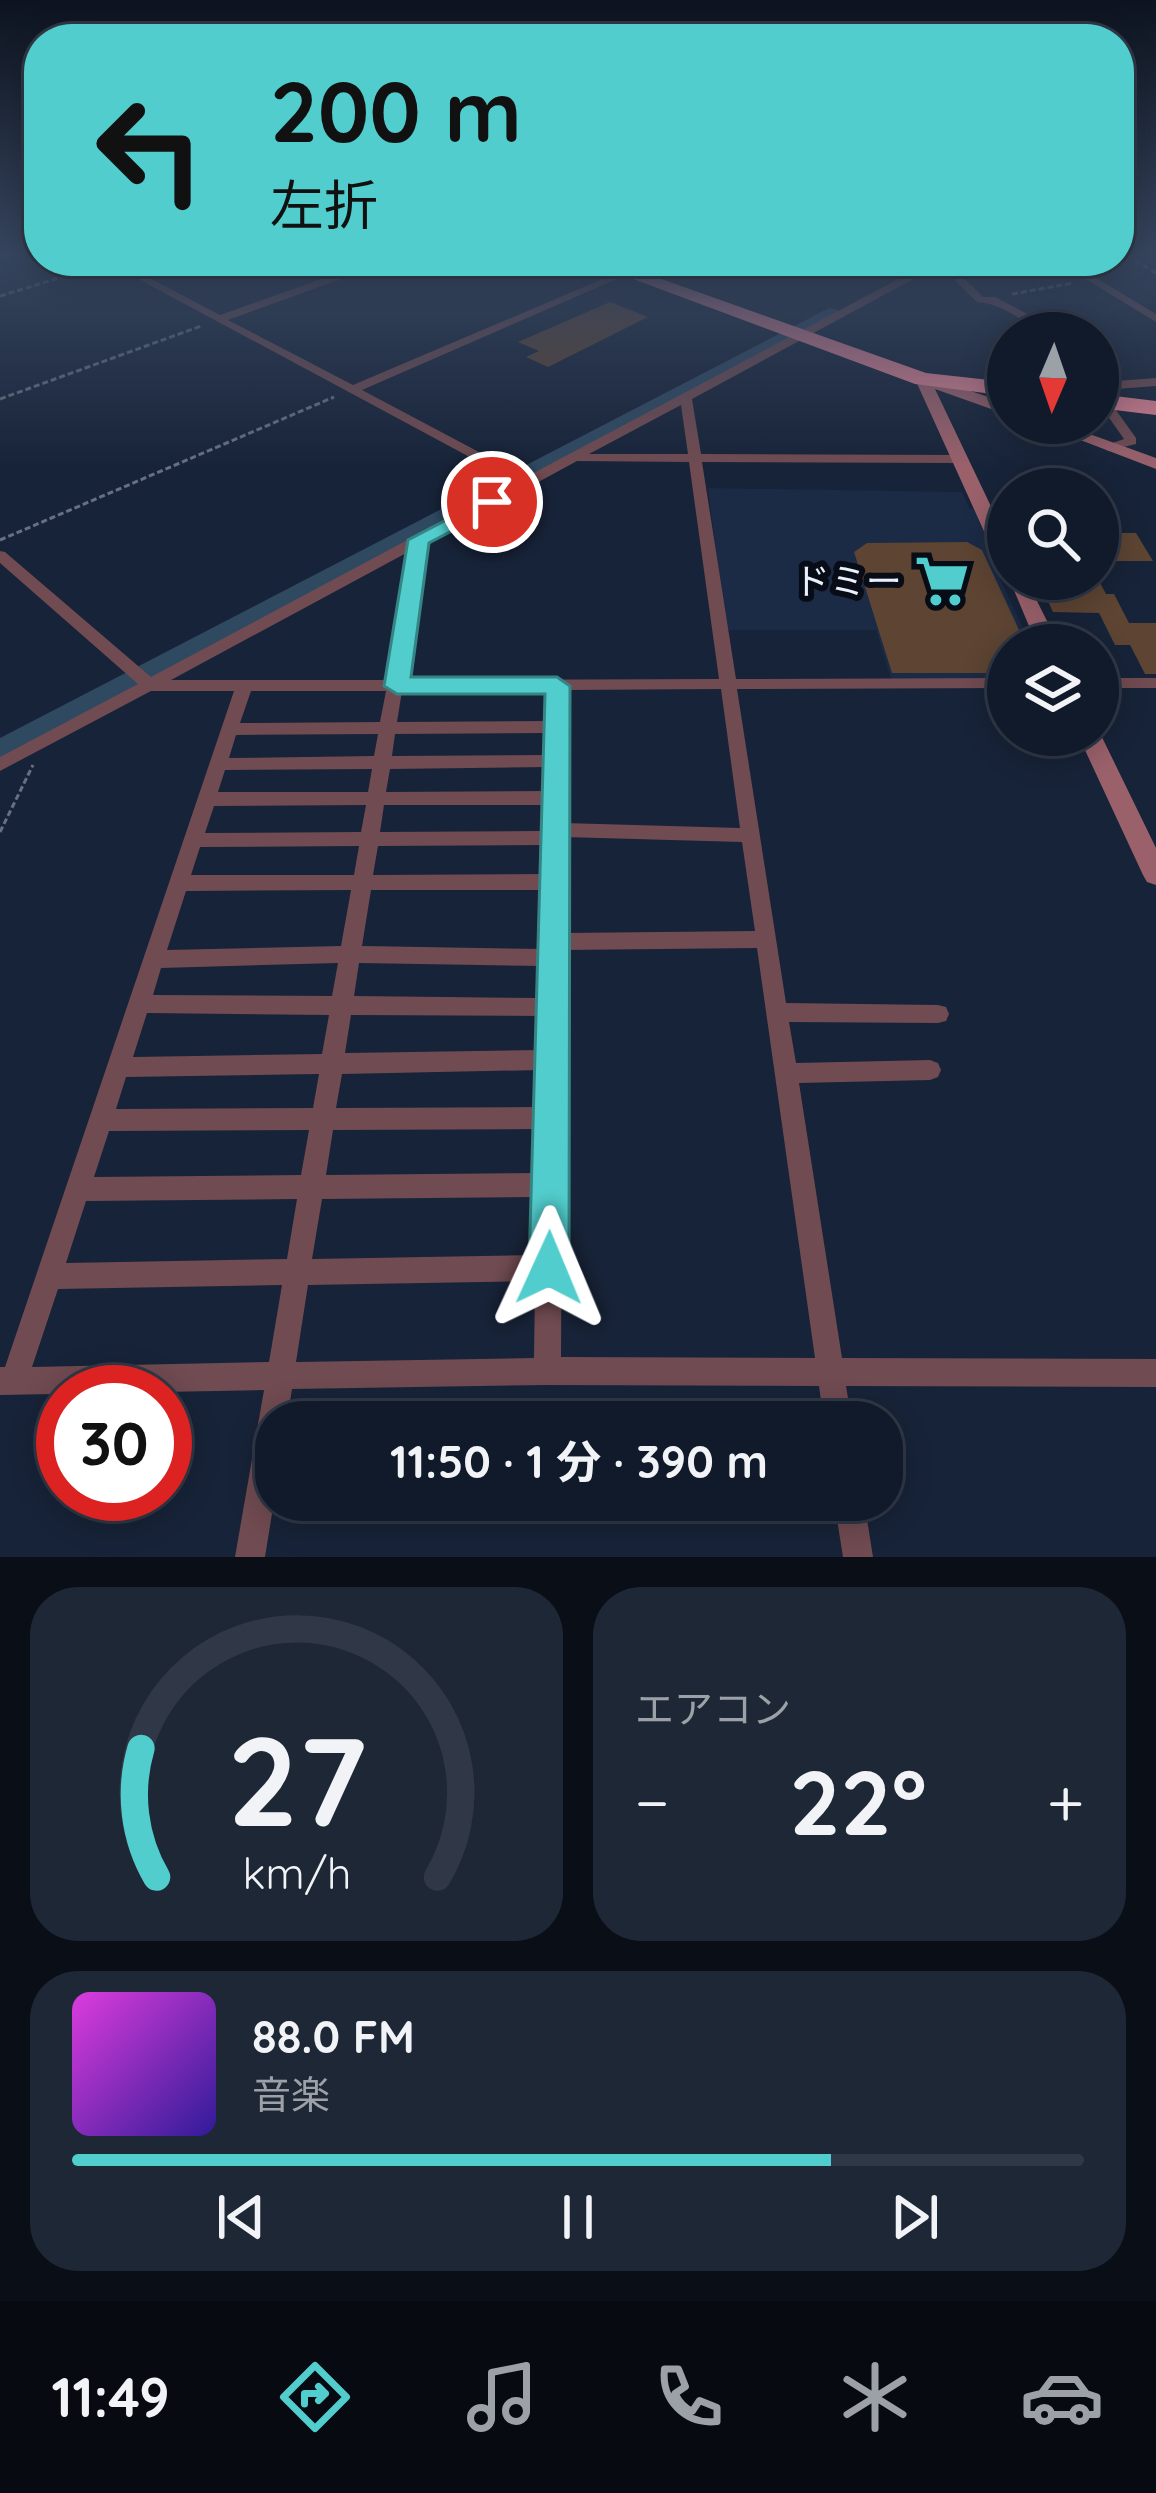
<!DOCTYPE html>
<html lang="ja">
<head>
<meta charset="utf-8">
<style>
  :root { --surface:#111a2a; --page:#1e2736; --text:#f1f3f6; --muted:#9ca1a8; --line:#303847; --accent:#52cdcd }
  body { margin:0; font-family:Quicksand,"Noto Sans JP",sans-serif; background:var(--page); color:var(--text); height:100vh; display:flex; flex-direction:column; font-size:45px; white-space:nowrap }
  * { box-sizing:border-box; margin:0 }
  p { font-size:39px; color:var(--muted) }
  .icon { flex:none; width:66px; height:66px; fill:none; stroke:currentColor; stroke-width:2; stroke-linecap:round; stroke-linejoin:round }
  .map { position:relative; height:1557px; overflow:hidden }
  .sheet { display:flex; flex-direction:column; gap:30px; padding:30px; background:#090e17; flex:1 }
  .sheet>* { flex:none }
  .top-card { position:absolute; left:24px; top:24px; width:1110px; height:252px; border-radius:48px; box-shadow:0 6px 30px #0003,0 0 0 3px var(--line); background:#52cdcd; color:#111; overflow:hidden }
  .needle { width:78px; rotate:182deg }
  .buttons { position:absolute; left:987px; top:312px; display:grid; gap:24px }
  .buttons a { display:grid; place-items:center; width:132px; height:132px; border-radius:50%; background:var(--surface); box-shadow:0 6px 30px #0003,0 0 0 3px var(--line); font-size:60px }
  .speed { position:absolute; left:36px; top:1365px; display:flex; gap:24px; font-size:60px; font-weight:700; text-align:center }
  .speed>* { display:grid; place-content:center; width:156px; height:156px; border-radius:50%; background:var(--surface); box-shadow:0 6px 30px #0003,0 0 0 3px var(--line); line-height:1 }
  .speed .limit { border:18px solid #d22; background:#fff; color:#111 }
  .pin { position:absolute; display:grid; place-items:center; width:102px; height:102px; color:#fff; margin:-51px; border:6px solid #fff; border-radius:50%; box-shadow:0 3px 12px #0007 }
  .me { position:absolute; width:132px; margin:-66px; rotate:1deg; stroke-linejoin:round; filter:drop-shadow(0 0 9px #0008) }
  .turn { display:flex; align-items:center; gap:42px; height:252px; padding:0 48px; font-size:54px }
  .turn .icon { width:156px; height:156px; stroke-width:2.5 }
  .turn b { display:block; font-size:84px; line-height:102px }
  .big { font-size:90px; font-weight:700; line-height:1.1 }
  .sheet .widget { flex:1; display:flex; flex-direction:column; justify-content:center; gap:18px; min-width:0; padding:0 42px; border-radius:48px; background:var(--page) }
  .sheet .dial { align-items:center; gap:0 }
  .dial svg { height:312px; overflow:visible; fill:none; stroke:var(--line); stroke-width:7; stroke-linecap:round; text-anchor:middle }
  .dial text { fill:var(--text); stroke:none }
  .song { display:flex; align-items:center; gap:36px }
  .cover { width:144px; height:144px; border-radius:18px; background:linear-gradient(135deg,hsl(300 70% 55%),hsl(250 70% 35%)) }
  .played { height:12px; border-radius:6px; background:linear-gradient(90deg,var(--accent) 75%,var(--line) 75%) }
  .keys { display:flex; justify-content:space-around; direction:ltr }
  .heat { display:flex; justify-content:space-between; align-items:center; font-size:66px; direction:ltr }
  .sheet .tiles { flex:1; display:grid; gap:30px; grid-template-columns:1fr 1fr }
  .widget:last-child { grid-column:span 2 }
  .trip { position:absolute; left:255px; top:1401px; width:648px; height:120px; border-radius:48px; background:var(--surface); box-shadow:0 6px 30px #0003,0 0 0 3px var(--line); font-weight:700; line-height:120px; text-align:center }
  .dock { display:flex; height:192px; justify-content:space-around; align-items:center; background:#070a11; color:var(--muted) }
  .dock .icon { width:84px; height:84px }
  .dock .active { color:var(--accent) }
  .dock b { font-size:54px; color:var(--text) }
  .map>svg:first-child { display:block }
  .built { fill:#1b2a45 }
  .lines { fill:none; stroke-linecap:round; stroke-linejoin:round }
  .river { fill:#2f4961; fill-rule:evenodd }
  .building { fill:#5d4433 }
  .path { stroke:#667081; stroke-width:3; stroke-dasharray:6 3; stroke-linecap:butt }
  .street { fill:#704b51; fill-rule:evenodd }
  .secondary { fill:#9a616b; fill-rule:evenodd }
  .highway { fill:#d98090; fill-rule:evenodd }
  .route { fill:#52cdcd; stroke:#358585; stroke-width:3 }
  .labels { text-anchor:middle; stroke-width:12; stroke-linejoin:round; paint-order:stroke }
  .poi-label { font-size:36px; fill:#eaf1fd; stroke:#070c16; text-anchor:end }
</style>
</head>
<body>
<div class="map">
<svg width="1156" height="1557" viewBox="0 0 1156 1557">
  <rect width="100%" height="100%" fill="#172338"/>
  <path class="built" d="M708,488L962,492L970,509H1008V561L992,562L1031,645H1008V680L891,679L876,630H726Z"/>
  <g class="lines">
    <path class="river" d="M829,308L837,309V319L0,765V738Z"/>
  </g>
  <g class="building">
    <path d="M610,302L648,317L548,367L526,357L539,351L518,342Z"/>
    <path d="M1098,533H1136L1153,561H1098Z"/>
    <path d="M967,542L982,550L1026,645H1008V673H892L854,552L867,543Z"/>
    <path d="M1046,579H1098L1106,594H1114L1129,623H1156V674H1145L1130,645H1115L1099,613L1053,612L1044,593H1053Z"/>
  </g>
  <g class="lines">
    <g class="path">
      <path d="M1120,251L1156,273"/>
      <path d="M0,256L21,251"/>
      <path d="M1012,294L1073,283"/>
      <path d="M0,296L98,266"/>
      <path d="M0,399L201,326"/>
      <path d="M0,540L334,397"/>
      <path d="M0,832L33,765"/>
    </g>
    <g class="street">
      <path d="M105,261H117L220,315L352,268L359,261H369L360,272L228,320L353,385L645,261H658L362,390L526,477L932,261H947L983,297H995L1060,331L1061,333C1030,333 1008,303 977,302L939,265L692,399L701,454L959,455L965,459L959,463L702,462L736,679L1008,678V688L737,689L786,1003L938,1005L946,1007L949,1014L946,1021L938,1023L789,1022L796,1063L930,1060L938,1063L941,1070L938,1077L930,1080L799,1083L842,1358L1156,1359V1387L846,1386L852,1422H824L819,1386L547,1385L292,1389L287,1422H276V1489L265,1557H235L264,1390L0,1395V1367H5L234,691H151L0,771V757L138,684L0,563V551L5,552L151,677L516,482ZM681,405L688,454H589ZM577,461L689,462L719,679L404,680L426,543ZM410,551L388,680H171ZM721,689L740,828L564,823L565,690ZM549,690L548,721L397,722L402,691ZM251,691H386L380,722L240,723ZM548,733L547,755L392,756L395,734ZM378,734L374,756L229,758L236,735ZM547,767L546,791L386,792L390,769ZM372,769L368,792H218L225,770ZM366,805L361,832L205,833L214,806ZM384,805H546V827L540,831L380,832ZM564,837L742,842L755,931L564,933ZM545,845L544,874L373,875L378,846ZM359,846L354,875H191L200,847ZM351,890L341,946L167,950L186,891ZM371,890H544L543,949L362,946ZM757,948L815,1358L561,1357L563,950ZM338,963L332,996L153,995L161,968ZM359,963L542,966V998L354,996ZM147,1013L329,1015L322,1054L133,1057ZM351,1015L541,1016V1050L345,1053ZM540,1070L539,1107L336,1108L342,1074ZM319,1074L313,1108L116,1109L126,1077ZM539,1129L538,1173L326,1175L333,1130ZM309,1130L301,1175L94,1177L109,1131ZM537,1197L536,1255L312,1259L322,1199ZM297,1199L287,1259L66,1263L86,1201ZM535,1281L534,1358L296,1362L308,1285ZM282,1285L269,1362L32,1367L58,1289Z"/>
      <path d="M1056,261H1068L1156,314V322Z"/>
      <path d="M1156,378V386L1103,390L1098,387L1103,382Z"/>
      <path d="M1104,398L1108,399L1136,438V444L1107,451V445L1124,439L1098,402Z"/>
      <rect x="1098" y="678" width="58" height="10"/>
      <path d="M834,1500H864L873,1557H843Z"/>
    </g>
    <g class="secondary">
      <path d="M918,376H928L1008,404V415L935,389L1008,542V568L998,562L915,379Z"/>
      <path d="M1036,423H1059L1156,458V469Z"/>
      <path d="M1008,576L1026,579L1059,645H1037Z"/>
      <path d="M1098,729L1156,848V885L1147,882L1143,875L1078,735H1098Z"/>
    </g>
    <g class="highway">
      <path d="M585,261H611L926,373L1008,382V396L915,384Z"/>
      <path d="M1098,394L1156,401V415L1098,408Z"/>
    </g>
  </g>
  <linearGradient id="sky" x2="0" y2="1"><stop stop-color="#0d131f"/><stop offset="0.54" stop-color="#36455e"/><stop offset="1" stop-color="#36455e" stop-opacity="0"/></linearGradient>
  <rect width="1156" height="469" fill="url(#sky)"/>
  <path class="route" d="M492,496L499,498V506L429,543L411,677H557L570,686L569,1268L563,1282L549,1288L535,1282L529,1268L545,694H397L384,686L408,540Z"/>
  <defs>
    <symbol id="supermarket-bare" viewBox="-9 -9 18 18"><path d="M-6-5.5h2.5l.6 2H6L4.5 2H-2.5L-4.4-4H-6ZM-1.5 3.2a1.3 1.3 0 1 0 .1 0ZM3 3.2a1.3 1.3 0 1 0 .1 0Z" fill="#52cdcd" stroke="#070c16" stroke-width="2.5" paint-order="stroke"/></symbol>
  </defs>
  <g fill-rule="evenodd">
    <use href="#supermarket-bare" x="904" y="543" width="76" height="76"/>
  </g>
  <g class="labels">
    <g class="poi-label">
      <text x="902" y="594">ドミー</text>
    </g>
  </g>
</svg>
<div class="buttons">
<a><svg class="needle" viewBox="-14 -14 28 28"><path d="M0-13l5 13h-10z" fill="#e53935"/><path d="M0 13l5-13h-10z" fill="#9ca1a8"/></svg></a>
<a><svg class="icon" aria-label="search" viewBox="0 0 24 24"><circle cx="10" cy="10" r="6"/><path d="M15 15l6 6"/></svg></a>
<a><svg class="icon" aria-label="layers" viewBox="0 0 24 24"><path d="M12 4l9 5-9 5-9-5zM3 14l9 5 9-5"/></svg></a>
</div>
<div class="speed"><div class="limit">30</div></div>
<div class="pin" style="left:492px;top:502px;background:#d93025"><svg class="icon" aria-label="arrive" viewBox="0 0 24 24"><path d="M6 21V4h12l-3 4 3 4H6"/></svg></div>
<svg class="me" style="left:549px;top:1268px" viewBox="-20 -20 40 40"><path d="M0-17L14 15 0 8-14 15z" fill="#52cdcd" stroke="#fff" stroke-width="4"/></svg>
<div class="trip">11:50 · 1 分 · 390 m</div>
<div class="top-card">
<div class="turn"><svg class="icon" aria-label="left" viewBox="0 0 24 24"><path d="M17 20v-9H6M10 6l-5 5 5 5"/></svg><div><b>200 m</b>左折</div></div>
</div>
</div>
<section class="sheet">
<div class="tiles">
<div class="widget dial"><svg viewBox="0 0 100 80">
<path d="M14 69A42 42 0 1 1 86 69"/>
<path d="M14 69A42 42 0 0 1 10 36" stroke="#52cdcd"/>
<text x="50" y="56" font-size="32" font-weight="700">27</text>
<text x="50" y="72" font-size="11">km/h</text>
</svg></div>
<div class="widget"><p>エアコン</p>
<div class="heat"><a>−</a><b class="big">22°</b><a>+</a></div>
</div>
<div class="widget">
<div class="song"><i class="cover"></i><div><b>88.0 FM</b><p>音楽</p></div></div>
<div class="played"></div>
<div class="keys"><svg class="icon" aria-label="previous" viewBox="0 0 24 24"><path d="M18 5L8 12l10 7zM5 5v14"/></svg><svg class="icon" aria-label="pause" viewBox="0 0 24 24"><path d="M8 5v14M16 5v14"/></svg><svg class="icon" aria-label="next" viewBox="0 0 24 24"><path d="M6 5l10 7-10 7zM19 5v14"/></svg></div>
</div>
</div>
</section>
<nav class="dock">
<b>11:49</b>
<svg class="icon active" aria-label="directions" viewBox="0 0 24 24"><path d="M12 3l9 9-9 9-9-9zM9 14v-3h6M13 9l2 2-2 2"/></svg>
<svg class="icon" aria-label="music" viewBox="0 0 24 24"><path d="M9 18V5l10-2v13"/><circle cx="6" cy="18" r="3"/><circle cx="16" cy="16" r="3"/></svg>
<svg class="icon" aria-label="phone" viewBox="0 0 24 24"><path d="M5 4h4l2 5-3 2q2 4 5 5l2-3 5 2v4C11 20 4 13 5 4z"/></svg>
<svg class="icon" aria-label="climate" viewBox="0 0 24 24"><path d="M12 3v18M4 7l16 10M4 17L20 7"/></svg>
<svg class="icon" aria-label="car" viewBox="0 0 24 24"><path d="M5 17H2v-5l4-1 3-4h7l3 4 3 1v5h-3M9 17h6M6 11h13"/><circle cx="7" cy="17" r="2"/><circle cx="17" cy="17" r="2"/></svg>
</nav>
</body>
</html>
